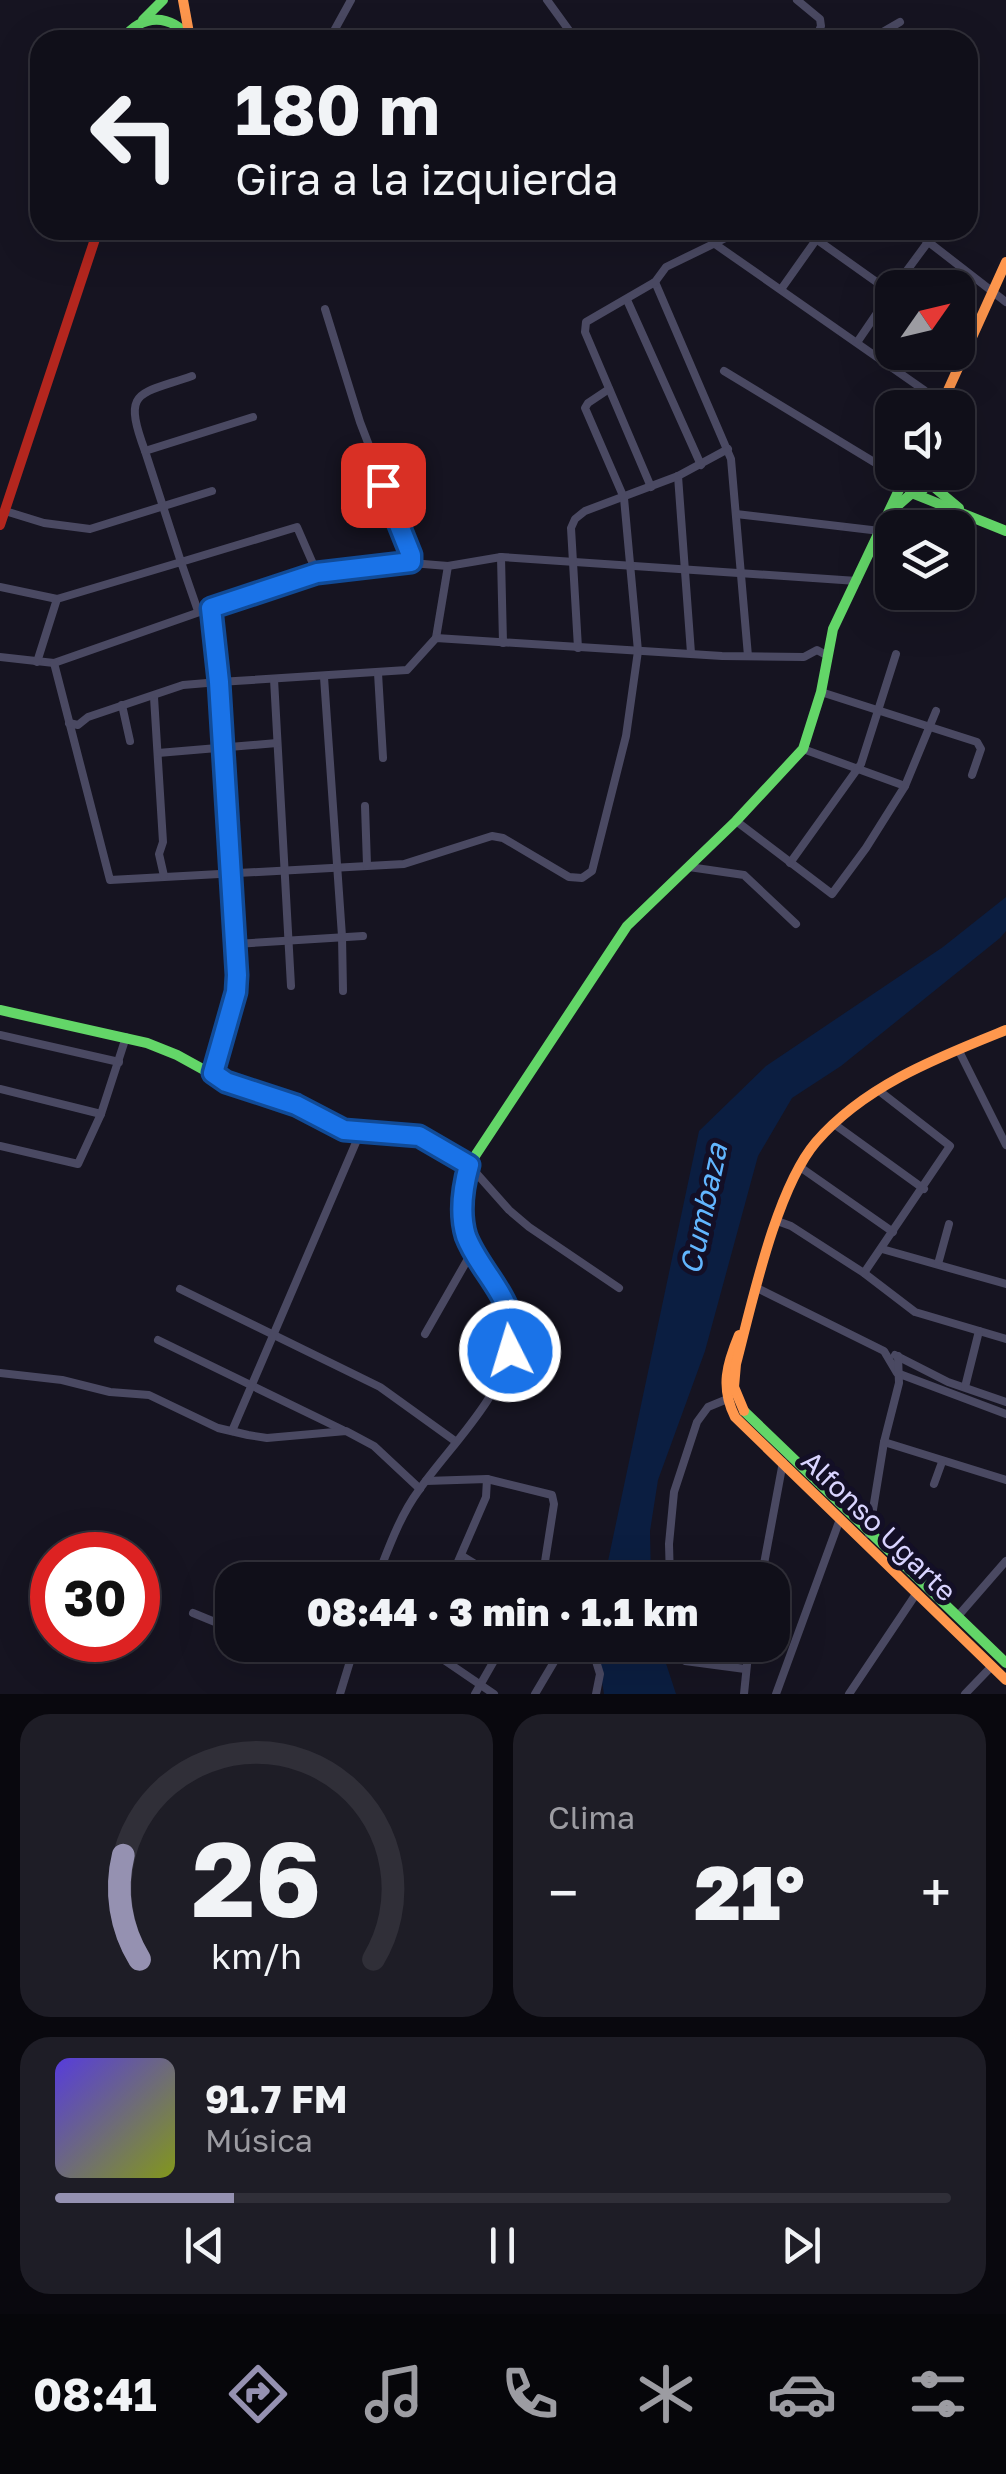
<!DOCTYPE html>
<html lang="es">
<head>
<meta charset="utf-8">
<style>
  :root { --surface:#100f19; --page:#1e1d26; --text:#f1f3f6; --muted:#9c9ca2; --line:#302f38; --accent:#9591b1 }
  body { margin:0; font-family:"Golos Text",sans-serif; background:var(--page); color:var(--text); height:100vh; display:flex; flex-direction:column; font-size:38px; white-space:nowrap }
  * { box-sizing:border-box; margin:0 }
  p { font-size:32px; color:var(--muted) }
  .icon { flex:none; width:55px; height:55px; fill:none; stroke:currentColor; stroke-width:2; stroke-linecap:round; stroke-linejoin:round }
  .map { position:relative; height:1694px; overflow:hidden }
  .details { display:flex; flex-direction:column; gap:20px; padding:20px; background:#09080e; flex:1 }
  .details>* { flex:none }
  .guide { position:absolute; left:30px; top:30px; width:948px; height:210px; border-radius:30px; box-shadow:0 10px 40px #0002,0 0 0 2px var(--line); background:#100f19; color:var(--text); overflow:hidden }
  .needle { width:65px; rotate:56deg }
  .tools { position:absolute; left:875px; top:270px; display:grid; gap:20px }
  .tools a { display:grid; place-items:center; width:100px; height:100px; border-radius:20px; background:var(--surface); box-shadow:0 10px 40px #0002,0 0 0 2px var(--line); font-size:50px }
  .speed { position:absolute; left:30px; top:1532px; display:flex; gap:20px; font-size:50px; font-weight:700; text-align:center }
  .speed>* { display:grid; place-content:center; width:130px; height:130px; border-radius:50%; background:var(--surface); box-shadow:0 10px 40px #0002,0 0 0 2px var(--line); line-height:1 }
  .speed .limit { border:15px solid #d22; background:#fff; color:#111 }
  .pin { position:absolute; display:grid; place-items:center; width:85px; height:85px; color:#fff; margin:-42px; border-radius:20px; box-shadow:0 5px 15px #0006 }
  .me { position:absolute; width:110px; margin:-55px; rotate:355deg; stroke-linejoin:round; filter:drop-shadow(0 0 8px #0008) }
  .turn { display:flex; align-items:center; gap:35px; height:210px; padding:0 40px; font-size:45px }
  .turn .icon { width:130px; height:130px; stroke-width:2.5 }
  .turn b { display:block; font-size:70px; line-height:85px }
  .big { font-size:75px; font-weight:800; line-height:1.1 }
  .details .widget { flex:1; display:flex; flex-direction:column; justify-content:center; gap:15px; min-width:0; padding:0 35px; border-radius:30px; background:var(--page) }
  .details .dial { align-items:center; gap:0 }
  .dial svg { height:260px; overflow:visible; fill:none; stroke:var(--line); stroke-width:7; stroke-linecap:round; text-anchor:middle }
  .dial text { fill:var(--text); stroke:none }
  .song { display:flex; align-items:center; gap:30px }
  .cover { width:120px; height:120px; border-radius:15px; background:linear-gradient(135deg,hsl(250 70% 55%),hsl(70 70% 35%)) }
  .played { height:10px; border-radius:5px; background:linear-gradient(90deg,var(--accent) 20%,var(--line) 20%) }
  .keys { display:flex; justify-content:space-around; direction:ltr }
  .heat { display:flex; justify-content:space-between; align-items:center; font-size:55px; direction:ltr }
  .details .tiles { flex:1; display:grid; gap:20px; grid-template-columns:1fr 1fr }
  .widget:last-child { grid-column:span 2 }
  .trip { position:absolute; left:215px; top:1562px; width:575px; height:100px; border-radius:30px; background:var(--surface); box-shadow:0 10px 40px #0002,0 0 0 2px var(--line); font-weight:800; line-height:100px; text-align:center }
  .tab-bar { display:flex; height:160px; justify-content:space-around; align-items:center; background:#06060a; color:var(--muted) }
  .tab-bar .icon { width:70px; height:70px }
  .tab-bar .on { color:var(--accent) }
  .tab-bar b { font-size:45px; color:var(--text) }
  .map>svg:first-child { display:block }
  .water { fill:#0b1e41 }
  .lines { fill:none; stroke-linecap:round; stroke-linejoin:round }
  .street { stroke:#4a4962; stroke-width:8 }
  .fast { stroke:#63d668; stroke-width:10 }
  .slow { stroke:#ff974d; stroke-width:10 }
  .jam { stroke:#b3261e; stroke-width:10 }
  .route-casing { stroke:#114b97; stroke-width:25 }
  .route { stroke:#1a73e8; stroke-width:18 }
  .labels { text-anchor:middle; stroke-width:10; stroke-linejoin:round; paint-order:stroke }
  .street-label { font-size:28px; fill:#d9d4ff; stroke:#130f26 }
  .water-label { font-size:30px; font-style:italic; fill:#62b6ff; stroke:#130f26 }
</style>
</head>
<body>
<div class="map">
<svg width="1006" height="1694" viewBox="0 0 1006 1694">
  <rect width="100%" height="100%" fill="#161421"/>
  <g class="water">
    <path d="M1006,897V931L1000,938L841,1066L792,1098L758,1156L705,1351L658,1480L650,1531L651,1580H604L699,1131L766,1066L943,947Z"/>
    <path d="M596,1645H660L676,1694H604Z"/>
  </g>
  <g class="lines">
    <g class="street">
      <path d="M547,0L576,40"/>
      <path d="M797,0L820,19L821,26L815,40"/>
      <path d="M329,40L351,0"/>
      <path d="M869,40L900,22"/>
      <path d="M913,230L1006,302"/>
      <path d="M816,239L892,293"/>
      <path d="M715,244L924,390L927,394L926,408"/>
      <path d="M655,282L731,459L748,656"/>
      <path d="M782,288L823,230"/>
      <path d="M894,288L928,242"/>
      <path d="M627,300L701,465"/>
      <path d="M325,309L360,422L411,555V563"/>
      <path d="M858,341L892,291"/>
      <path d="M724,371L902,479"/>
      <path d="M253,417L145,451L181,562L297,527L317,573"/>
      <path d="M145,451C122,389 138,395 192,376"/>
      <path d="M678,476L691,653"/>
      <path d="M651,487L585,332L586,322L655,282L666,267L742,230"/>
      <path d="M5,511L44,523L90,529L212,491"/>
      <path d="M736,514L880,531"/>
      <path d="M501,557L503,643"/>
      <path d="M0,587L57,599L181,562L198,611"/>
      <path d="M211,608L317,573L411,563L448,566L501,557L857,581"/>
      <path d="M436,638L448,566"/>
      <path d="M578,648L571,528L575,519L585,511L678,476L728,449"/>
      <path d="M0,657L54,663L211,608L219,682L407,670L436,638L722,656L804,657L817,650L828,656"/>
      <path d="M37,662L57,599"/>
      <path d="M54,663L110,880L404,864L492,836L503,838L569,877L582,878L592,871L626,736L638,651L624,498L585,408L588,403L609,389"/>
      <path d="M378,673L383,758"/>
      <path d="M324,677L342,936L343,991"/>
      <path d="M274,679L291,986"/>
      <path d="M821,692L977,742L981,749L972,775"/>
      <path d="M154,697L163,842L159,854L164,876"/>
      <path d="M122,705L130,741"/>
      <path d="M69,723L78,725L88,717L183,685L219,682L237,975L236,992L213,1073"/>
      <path d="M158,753L277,743"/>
      <path d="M905,786L936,711"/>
      <path d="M365,806L367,865"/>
      <path d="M736,821L832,894L866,848L905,786L803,749"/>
      <path d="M790,863L861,764L896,654"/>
      <path d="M689,867L744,875L796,924"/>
      <path d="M235,944L363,936"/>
      <path d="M0,1035L119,1062"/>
      <path d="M959,1051L1006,1145"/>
      <path d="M0,1089L101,1114"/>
      <path d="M834,1124L924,1189"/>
      <path d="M0,1146L78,1164L101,1114L126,1037"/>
      <path d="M469,1165L509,1210L529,1227L619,1288"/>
      <path d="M800,1167L893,1232"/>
      <path d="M780,1222L791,1226L864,1273L915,1312L1006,1339"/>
      <path d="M882,1249L1006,1284"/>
      <path d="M938,1264L949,1224"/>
      <path d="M864,1273L950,1146L878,1090"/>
      <path d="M757,1288L884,1351L897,1373L1006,1414"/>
      <path d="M180,1289L380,1387L455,1441"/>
      <path d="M425,1334L473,1250"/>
      <path d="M158,1340L343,1430"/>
      <path d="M895,1355L948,1382L1006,1402"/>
      <path d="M0,1373L62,1380L110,1392L149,1395L218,1428L248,1435L267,1438L346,1431L374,1446L420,1489"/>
      <path d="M965,1387L979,1331"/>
      <path d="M232,1431L360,1133"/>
      <path d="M884,1442L1006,1480"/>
      <path d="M426,1481L487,1479L552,1495L554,1504L544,1568L538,1580"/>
      <path d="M934,1484L942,1462"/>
      <path d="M869,1534L884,1442L899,1383L898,1356"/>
      <path d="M462,1556L501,1580"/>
      <path d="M236,1572L256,1580"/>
      <path d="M376,1580C388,1550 399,1517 419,1490C450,1446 502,1398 512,1343C521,1298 477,1271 465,1233C459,1211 463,1186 469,1165"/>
      <path d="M450,1580L486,1497L487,1479"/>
      <path d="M670,1580L669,1544L674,1492L697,1422L708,1407L725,1400"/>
      <path d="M761,1580L783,1462"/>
      <path d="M193,1613L232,1629"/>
      <path d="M958,1616L1006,1561"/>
      <path d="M273,1645L286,1650L294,1645"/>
      <path d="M422,1645L494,1694"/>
      <path d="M591,1645L600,1674L596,1694"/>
      <path d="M676,1645L678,1655L685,1661L745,1669"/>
      <path d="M340,1694L355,1645"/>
      <path d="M475,1694L503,1645"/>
      <path d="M535,1694L564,1645"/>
      <path d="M744,1694L749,1645"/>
      <path d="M776,1694L840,1519"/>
      <path d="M849,1694L916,1594"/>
      <path d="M965,1694L992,1666"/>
    </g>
    <g class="fast">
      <path d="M143,20L163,0"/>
      <path d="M122,40C142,13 171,13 191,40"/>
      <path d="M906,472L905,484L912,493L1006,531"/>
      <path d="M925,472L935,488L959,508"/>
      <path d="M887,515L912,493L922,491L930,481"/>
      <path d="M0,1010L147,1043L177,1055L226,1082L296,1105L344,1130L419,1136L469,1165L627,926L736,821L803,749L821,692L833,629L907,473"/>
      <path d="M744,1411L1006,1663"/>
    </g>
    <g class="slow">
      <path d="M183,0L189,33"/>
      <path d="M940,408L1006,262"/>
      <path d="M739,1335C727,1364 720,1387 735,1417L1006,1680"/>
      <path d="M744,1411L734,1387L736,1364C752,1303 776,1189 816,1142C865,1085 939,1057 1006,1030"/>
    </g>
    <path class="jam" d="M0,525L98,230"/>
  </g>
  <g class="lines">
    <defs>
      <path id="route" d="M383,485L411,555V562L317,573L211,608L219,682L237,975L236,992L213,1073L226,1082L296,1105L344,1130L419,1136L469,1165C463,1187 459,1213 466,1236C481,1276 523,1303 510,1351"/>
    </defs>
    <use href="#route" class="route-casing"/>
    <use href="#route" class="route"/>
  </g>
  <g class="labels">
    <g class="street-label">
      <text transform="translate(879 1526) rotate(44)" y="10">Alfonso Ugarte</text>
    </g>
    <g class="water-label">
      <text transform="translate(704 1209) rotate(-78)" y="10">Cumbaza</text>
    </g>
  </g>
</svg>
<div class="tools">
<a><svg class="needle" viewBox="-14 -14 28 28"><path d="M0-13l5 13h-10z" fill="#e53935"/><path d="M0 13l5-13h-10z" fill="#9c9ca2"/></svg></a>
<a><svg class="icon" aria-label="sound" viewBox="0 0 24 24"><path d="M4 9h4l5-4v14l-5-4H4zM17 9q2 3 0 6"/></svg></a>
<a><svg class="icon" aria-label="layers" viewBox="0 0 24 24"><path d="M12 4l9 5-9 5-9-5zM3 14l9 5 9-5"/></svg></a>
</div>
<div class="speed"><div class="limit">30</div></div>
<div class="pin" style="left:383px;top:485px;background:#d93025"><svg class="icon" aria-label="arrive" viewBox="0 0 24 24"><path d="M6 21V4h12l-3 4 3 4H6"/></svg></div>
<svg class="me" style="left:510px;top:1351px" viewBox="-20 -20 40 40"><circle r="17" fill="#1a73e8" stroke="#fff" stroke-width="3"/><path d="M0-11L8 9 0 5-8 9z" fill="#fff"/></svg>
<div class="trip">08:44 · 3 min · 1.1 km</div>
<div class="guide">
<div class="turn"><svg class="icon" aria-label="left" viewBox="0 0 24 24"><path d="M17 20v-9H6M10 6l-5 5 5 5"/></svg><div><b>180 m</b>Gira a la izquierda</div></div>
</div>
</div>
<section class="details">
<div class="tiles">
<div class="widget dial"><svg viewBox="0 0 100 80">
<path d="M14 69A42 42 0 1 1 86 69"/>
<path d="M14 69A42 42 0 0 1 9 37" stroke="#9591b1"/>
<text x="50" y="56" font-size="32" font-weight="700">26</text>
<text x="50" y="72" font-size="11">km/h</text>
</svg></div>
<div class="widget"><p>Clima</p>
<div class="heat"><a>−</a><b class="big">21°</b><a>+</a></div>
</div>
<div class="widget">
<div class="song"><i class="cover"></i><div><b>91.7 FM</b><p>Música</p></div></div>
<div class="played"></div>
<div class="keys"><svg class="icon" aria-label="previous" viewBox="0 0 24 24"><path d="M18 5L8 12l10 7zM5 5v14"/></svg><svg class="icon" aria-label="pause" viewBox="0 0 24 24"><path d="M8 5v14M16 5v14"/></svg><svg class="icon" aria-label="next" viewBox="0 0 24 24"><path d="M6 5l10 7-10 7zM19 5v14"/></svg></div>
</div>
</div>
</section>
<nav class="tab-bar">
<b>08:41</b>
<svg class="icon on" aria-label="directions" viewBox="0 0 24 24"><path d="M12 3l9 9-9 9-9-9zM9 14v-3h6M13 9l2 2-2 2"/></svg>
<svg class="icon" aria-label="music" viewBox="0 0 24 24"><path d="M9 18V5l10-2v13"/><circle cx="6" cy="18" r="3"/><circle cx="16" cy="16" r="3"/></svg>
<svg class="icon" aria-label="phone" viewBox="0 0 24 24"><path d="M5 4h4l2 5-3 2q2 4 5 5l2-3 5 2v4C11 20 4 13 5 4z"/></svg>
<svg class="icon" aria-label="climate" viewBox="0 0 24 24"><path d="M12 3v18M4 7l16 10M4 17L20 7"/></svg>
<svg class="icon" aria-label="car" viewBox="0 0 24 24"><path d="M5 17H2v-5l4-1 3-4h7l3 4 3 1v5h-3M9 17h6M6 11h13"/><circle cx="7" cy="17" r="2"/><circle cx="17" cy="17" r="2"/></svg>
<svg class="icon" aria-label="filters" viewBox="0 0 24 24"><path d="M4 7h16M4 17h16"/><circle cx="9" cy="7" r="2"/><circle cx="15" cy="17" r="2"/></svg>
</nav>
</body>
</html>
